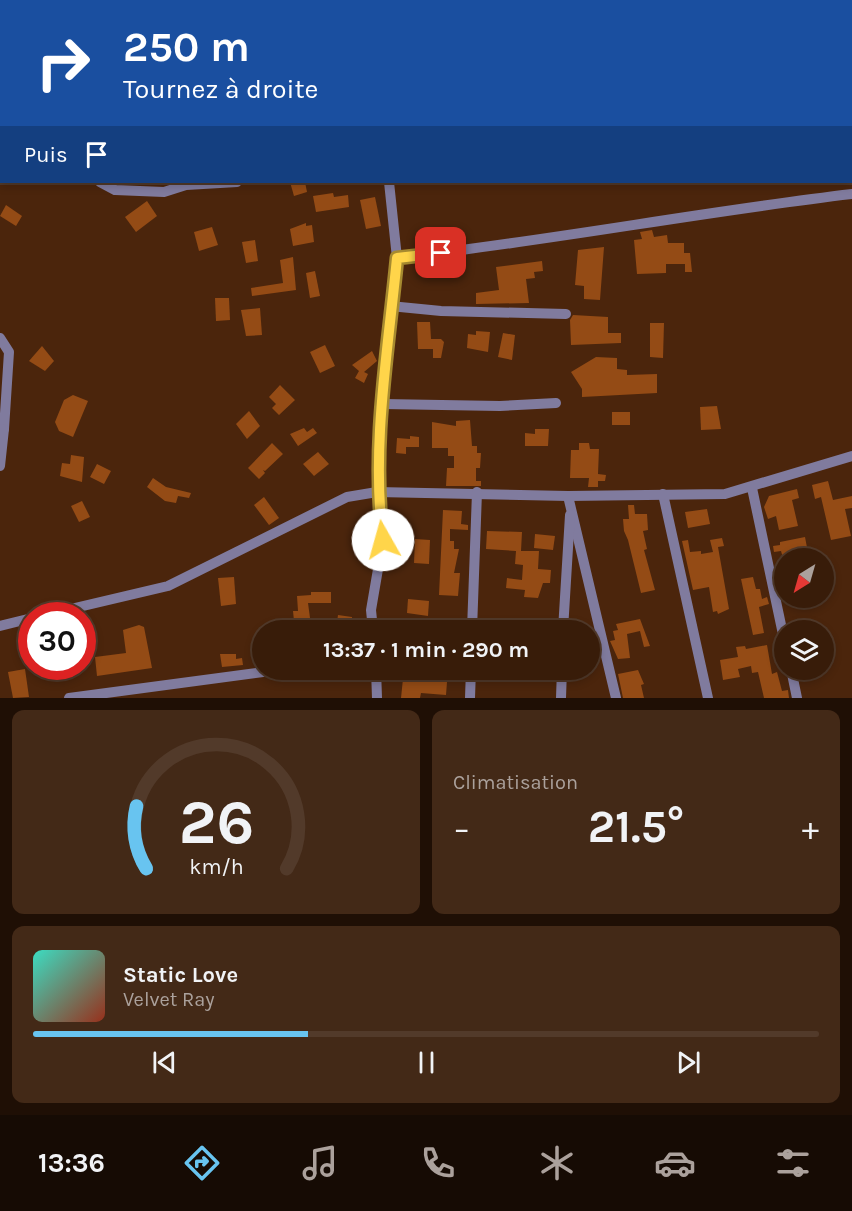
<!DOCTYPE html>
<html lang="fr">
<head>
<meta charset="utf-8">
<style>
  :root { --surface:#381c09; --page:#432917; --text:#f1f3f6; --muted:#aba19c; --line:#523a2a; --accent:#68c4f0 }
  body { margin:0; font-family:Karla,sans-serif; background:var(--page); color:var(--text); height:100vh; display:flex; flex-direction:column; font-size:22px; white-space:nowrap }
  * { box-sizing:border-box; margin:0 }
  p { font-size:20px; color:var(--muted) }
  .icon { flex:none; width:33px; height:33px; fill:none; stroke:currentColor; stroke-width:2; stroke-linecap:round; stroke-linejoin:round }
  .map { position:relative; height:698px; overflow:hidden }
  .details { display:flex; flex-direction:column; gap:12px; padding:12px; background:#1f0f05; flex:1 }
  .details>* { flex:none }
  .top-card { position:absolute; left:0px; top:0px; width:852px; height:183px; box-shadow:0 3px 9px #0003,0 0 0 2px var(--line); background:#1a4fa0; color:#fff; overflow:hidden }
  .needle { width:39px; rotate:217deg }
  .buttons { position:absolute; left:774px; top:548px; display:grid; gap:12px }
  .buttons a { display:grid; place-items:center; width:60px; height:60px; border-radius:50%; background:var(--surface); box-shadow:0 3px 9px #0003,0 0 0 2px var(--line); font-size:30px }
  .speed { position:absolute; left:18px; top:602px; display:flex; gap:12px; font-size:30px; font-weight:700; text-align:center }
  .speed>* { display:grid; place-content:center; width:78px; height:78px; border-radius:50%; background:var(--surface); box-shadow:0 3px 9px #0003,0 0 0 2px var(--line); line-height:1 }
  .speed .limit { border:9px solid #d22; background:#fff; color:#111 }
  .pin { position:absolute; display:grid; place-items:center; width:51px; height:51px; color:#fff; margin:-26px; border-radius:12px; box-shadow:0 3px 9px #0006 }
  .me { position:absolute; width:66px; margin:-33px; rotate:353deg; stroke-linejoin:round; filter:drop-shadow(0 0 4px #0008) }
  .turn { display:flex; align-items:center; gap:21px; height:126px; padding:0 24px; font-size:27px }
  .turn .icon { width:78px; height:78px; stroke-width:2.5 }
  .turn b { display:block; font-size:42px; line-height:51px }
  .then { display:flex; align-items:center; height:57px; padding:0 24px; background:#0003; gap:12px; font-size:22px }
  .big { font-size:45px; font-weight:700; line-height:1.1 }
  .details .widget { flex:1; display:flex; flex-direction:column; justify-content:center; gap:9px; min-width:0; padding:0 21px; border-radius:12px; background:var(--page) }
  .details .dial { align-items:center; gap:0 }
  .dial svg { height:156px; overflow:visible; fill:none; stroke:var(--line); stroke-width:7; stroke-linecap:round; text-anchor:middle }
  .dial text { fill:var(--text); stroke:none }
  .song { display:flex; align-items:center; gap:18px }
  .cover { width:72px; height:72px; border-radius:9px; background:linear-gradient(135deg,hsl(170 70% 55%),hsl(10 70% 35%)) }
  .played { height:6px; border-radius:3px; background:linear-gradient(90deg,var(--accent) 35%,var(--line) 35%) }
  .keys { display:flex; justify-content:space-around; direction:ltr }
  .heat { display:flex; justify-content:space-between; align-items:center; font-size:33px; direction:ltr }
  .details .tiles { flex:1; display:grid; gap:12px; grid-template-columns:1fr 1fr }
  .widget:last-child { grid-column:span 2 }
  .trip { position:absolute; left:252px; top:620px; width:348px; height:60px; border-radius:30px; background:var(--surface); box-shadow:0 3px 9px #0003,0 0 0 2px var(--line); font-weight:700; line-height:60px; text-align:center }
  .tabs { display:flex; height:96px; justify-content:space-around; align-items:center; background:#160b04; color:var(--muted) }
  .tabs .icon { width:42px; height:42px }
  .tabs .current { color:var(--accent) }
  .tabs b { font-size:27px; color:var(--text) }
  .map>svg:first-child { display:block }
  .building { fill:#944b15 }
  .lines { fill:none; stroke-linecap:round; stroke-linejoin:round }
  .minor { stroke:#807b9e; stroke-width:10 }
  .route-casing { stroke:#a68a30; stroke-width:15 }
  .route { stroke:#ffd54a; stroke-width:10 }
</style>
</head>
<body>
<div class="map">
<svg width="852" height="698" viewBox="0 0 852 698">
  <rect width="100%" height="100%" fill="#4b250c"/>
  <g class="building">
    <path d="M290,182H305L307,192L294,196Z"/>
    <path d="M333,193L334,197L348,195L349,207L316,212L313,196Z"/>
    <path d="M375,197L381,226L366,229L360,200Z"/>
    <path d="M147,201L157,216L136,232L125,217Z"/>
    <path d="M6,205L22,216L16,226L0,216Z"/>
    <path d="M306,223V226L312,225L314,242L293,246L290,229Z"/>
    <path d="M212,227L218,245L199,251L194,232Z"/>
    <path d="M652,230L654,237L667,235L668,243H684V253H690L692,272H685V264H666V273L637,274L634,240L642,239L640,232Z"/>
    <path d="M255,240L258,261L246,263L242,242Z"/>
    <path d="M604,247L600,300L584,299V286L575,285L578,250Z"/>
    <path d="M293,257L296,290L252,296L251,288L283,283L280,260Z"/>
    <path d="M542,261L543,271L534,272L535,278L526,279L529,303L476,304V293L499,290L496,267Z"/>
    <path d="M315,271L320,296L310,298L306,273Z"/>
    <path d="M215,298H229L230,320L216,321Z"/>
    <path d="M260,308L262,335L246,336L241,310Z"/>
    <path d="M573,315L608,317V333H621V343L571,345L570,320Z"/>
    <path d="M417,322H430L431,339H441L444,342L441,358H433V349H418Z"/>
    <path d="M650,323H664L663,358L650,357Z"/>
    <path d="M476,331L490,332L488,352L467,348L468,334L476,335Z"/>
    <path d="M503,333L515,335L512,360L498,357Z"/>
    <path d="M325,345L335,366L320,373L310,352Z"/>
    <path d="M42,346L54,361L45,371L29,361Z"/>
    <path d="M372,351L377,361L364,372L368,374L364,383L355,378L359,371L352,365Z"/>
    <path d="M596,357L617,358V369L627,370V375L657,374V393L582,397V389L571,372Z"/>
    <path d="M280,385L295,400L279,415L272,408L276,404L269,397Z"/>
    <path d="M73,395L88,401L73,437L59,431L55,422L64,400Z"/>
    <path d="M717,406L721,429L701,430L700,407Z"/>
    <path d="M249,411L260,426L247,439L236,424Z"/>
    <rect x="612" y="412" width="18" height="13"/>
    <path d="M470,420L472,446H477V453H481L480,468H476V481H481V486H446L447,468H454V456H448V448H432V422L456,426V421Z"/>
    <path d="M304,428L307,432L313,428L317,433L298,446L290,434Z"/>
    <path d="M535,429H549L548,446H525V433L535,434Z"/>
    <path d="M410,436L419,437V447H406V454L396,453L397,438L410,439Z"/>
    <path d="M272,443L283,454L265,471L263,470L265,473L259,479L248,468Z"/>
    <path d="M579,443H589L590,449H599L598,474L606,475L605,481H598V487H588L589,478H570L571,450H579Z"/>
    <path d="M318,452L329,464L314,476L303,464Z"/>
    <path d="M71,455L84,457L82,482L60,476L62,463L70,464Z"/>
    <path d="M97,464L111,471L104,484L90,477Z"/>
    <path d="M153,478L166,487L191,493L189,498L178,496L176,503L165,501L147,487Z"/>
    <path d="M828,481L833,500L852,496V508L845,509L851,536L831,540L821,497L815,499L812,485Z"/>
    <path d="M797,489L799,498L792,500L798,526L779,530L776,516L768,519L764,507L769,496Z"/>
    <path d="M264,497L279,518L269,525L254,505Z"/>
    <path d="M82,501L90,517L79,522L71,506Z"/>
    <path d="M628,505H634L635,514H647L648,530L643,531L647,549L644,550L655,590L641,593L628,540L624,531L623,519H629Z"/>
    <path d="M707,509L710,524L688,528L685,512Z"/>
    <path d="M443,510L462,511L461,524L468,525V530L450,529V541H454V549H459L454,573H460L458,596L439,595Z"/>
    <path d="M487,531L522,532L521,551H539L538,569L551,570L550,583H543L538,598L524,597L525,590L506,588L507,578L522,580L523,565L515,564L516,551L486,549Z"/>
    <path d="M535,534L555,536L553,550L534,548Z"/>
    <path d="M805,537L809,558H783L781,551L774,552L773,546L780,545V542Z"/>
    <path d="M722,538L724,546L718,547L729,609L718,614L717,611L713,612L709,587L693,590L682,541L688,540L690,552L701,551V554L713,552L710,540Z"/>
    <path d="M415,539L430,540L429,564L414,563Z"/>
    <path d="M234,577L236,604L221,606L218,578Z"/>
    <path d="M753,577L756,589H760L762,599L767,597L769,604L759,607L764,633L753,635L741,579Z"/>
    <path d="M311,592H331V603H308L310,618L294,621L293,611H298L297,596L311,595Z"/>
    <path d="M408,599L429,601L428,616L407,613Z"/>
    <path d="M338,615L352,617V624L365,626V630H336Z"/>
    <path d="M640,619L650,646L644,647L640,631L627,634L630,658L618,659L610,641L615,640L613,631L618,630L616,624Z"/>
    <path d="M139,625L144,627L152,668L97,676L95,657L126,653L123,630Z"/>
    <path d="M767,645L772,674L777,672L782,691L788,690L789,698H764L758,672L752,673L751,666L738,669L740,677L723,680L720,660L738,657L736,647L745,646L746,649Z"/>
    <path d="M220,654H236V659L242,658L243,665L222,667Z"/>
    <path d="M25,669L29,697L13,698L8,672Z"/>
    <path d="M404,669H448L446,695L421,693L420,698H401Z"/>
    <path d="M638,670L644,684L641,685L644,698H623L618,674Z"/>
  </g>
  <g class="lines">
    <g class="minor">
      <path d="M247,0L248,2"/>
      <path d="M0,58L2,56"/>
      <path d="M0,97L2,98"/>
      <path d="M100,182L115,190L164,192L186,185L237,182"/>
      <path d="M397,258C549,241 700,212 852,194"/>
      <path d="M390,306L441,311L566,314"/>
      <path d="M0,338L9,352L4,429"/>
      <path d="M383,404L500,406L556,403"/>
      <path d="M0,430L4,429L0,466"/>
      <path d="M752,488L784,639"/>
      <path d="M663,494L708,698"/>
      <path d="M568,496L616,698"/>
      <path d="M45,615L168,586L347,497L377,492L568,496L725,494L852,456"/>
      <path d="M0,626L32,618"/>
      <path d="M373,630L371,610L383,540L377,492L386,344L397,258L389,182"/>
      <path d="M472,630L477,492"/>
      <path d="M563,630L570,515"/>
      <path d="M376,669L377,698"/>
      <path d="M791,669L797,698"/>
      <path d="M69,698L286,669"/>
      <path d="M470,698L471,669"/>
      <path d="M561,698L562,669"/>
    </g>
  </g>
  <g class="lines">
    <defs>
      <path id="route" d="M383,540C371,446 388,351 397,258L441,253"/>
    </defs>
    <use href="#route" class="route-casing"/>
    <use href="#route" class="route"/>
  </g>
</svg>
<div class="buttons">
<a><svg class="needle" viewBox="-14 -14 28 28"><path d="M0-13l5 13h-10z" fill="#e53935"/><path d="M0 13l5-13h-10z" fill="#aba19c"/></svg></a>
<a><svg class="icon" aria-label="layers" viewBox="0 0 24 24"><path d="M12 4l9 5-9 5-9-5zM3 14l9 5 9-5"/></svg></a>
</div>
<div class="speed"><div class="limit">30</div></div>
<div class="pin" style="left:441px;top:253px;background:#d93025"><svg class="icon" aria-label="arrive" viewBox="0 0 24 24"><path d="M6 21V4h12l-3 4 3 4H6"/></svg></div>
<svg class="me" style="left:383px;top:540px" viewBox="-20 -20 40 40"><circle r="19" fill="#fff"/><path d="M0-13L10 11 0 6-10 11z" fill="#ffd54a"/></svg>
<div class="trip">13:37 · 1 min · 290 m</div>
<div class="top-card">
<div class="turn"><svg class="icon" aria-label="right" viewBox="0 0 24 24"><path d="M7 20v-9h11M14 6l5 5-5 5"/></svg><div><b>250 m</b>Tournez à droite</div></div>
<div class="then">Puis<svg class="icon" aria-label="arrive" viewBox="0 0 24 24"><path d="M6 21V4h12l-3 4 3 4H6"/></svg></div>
</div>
</div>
<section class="details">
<div class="tiles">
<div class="widget dial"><svg viewBox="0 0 100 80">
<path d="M14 69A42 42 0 1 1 86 69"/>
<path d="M14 69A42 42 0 0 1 9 37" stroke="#68c4f0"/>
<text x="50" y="56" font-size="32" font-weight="700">26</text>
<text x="50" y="72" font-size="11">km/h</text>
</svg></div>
<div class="widget"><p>Climatisation</p>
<div class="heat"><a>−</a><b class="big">21.5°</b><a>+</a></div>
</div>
<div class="widget">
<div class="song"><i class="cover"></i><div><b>Static Love</b><p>Velvet Ray</p></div></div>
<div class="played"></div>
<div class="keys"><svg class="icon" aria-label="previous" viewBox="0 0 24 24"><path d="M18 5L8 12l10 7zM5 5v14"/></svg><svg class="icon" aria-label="pause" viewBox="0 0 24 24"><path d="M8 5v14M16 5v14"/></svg><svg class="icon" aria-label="next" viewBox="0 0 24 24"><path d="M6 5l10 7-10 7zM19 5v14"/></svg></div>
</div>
</div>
</section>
<nav class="tabs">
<b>13:36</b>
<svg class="icon current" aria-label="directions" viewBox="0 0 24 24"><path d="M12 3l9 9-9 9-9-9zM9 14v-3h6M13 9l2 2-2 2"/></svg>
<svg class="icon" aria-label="music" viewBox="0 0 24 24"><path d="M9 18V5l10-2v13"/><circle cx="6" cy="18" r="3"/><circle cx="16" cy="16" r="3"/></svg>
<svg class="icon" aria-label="phone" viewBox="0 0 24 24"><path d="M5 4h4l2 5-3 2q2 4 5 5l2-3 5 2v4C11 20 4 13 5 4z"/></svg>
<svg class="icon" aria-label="climate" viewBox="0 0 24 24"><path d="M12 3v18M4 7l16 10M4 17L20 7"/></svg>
<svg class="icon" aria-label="car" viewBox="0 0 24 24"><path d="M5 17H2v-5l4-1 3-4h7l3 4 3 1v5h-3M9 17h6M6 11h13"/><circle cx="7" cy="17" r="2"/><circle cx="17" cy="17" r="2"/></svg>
<svg class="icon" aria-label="filters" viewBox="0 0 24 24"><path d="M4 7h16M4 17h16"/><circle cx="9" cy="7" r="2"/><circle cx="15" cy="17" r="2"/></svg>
</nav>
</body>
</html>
